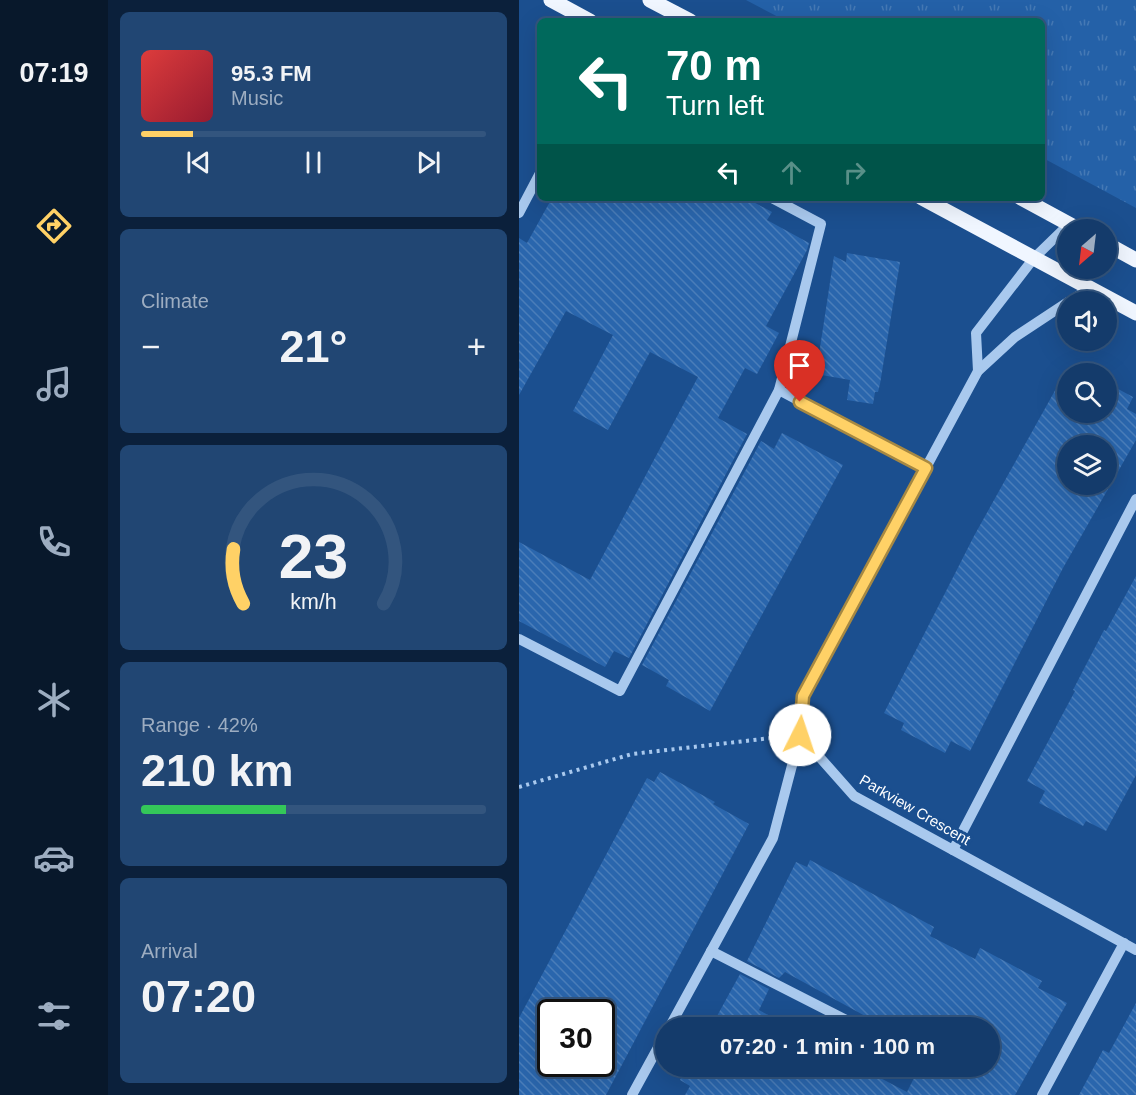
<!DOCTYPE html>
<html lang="en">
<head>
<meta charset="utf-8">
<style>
  :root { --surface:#143b6b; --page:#214673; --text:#f1f3f6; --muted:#9dadc1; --line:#33557e; --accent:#ffd166 }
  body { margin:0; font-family:Arial,sans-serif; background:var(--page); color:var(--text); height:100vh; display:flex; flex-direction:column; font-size:22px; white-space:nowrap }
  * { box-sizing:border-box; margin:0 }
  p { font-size:20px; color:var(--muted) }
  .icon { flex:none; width:33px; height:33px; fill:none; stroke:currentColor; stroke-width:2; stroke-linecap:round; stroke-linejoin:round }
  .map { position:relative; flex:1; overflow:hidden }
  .drawer { display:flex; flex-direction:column; gap:12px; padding:12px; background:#0b203b; width:411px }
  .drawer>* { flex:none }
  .top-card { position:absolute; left:18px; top:18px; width:508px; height:183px; border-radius:9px; box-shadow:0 6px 24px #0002,0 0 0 2px var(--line); background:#00695c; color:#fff; overflow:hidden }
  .needle { width:39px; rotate:208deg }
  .buttons { position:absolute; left:538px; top:219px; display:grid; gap:12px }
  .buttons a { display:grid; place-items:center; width:60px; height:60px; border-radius:50%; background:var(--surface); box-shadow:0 6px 24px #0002,0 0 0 2px var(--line); font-size:30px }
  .speed { position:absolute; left:18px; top:999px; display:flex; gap:12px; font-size:30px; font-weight:700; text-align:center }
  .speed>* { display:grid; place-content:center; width:78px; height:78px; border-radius:50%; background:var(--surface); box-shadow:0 6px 24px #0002,0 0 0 2px var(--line); line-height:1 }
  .speed .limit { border:3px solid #111; border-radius:9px; background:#fff; color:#111 }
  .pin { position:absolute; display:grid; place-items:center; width:51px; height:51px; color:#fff; margin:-62px -26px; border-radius:50% 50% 50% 0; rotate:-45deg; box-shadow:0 0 6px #0007 }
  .pin .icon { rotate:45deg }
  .me { position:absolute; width:66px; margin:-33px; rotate:4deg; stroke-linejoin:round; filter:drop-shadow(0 0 4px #0008) }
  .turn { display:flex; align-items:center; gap:21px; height:126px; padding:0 30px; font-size:27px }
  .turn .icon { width:78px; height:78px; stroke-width:2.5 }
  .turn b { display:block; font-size:42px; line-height:51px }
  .lanes { display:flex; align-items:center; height:57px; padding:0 30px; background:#0003; justify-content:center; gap:30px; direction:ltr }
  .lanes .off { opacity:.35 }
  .big { font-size:45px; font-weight:700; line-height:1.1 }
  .drawer .card { flex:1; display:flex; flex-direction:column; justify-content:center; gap:9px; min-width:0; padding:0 21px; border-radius:9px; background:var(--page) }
  .drawer .dial { align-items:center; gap:0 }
  .dial svg { height:156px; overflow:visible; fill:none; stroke:var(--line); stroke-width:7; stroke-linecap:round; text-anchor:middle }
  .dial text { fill:var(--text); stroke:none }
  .song { display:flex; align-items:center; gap:18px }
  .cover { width:72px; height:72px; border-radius:9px; background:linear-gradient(135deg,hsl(0 70% 55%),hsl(350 70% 35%)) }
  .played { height:6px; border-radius:3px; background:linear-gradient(90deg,var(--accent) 15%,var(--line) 15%) }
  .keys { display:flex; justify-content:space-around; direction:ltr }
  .heat { display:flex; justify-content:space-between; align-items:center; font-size:33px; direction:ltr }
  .charge { height:9px; border-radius:4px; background:linear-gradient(90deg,#34c759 42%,var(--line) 0) }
  .trip { position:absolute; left:136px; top:1017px; width:345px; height:60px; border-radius:30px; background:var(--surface); box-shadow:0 6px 24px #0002,0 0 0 2px var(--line); font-weight:700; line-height:60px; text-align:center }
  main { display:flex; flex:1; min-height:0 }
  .dock { display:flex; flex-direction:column; width:108px; justify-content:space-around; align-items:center; background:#08182b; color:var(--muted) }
  .dock .icon { width:42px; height:42px }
  .dock .active { color:var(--accent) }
  .dock b { font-size:27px; color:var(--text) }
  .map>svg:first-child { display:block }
  .park { fill:url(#park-tufts) }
  .building { fill:url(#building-back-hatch); fill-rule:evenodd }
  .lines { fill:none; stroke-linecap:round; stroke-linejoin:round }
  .path { stroke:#a9c9ee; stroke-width:4; stroke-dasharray:3 4.5; stroke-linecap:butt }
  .minor { stroke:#a9c9ee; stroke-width:10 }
  .major { stroke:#f0f6ff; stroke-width:15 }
  .route-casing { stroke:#a68842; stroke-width:15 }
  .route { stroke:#ffd166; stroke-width:10 }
  .labels { text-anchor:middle; stroke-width:6; stroke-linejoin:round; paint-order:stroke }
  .street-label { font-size:15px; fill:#fff; stroke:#1b4f8f }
</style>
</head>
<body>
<main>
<nav class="dock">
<b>07:19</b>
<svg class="icon active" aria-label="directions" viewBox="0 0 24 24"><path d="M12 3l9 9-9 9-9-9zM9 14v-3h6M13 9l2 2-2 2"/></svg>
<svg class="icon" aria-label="music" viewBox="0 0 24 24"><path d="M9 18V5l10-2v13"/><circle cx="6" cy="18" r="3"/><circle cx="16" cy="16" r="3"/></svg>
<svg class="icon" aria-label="phone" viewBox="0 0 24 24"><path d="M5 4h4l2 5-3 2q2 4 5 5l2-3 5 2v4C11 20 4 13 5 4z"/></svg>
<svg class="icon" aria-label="climate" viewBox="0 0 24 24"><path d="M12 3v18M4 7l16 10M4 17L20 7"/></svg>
<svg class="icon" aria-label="car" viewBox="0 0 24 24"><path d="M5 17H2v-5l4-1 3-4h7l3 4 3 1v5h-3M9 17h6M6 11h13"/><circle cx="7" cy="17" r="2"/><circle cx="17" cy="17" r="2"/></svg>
<svg class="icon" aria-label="filters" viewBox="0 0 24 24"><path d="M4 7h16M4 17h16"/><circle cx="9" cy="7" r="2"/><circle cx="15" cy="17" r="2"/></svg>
</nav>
<section class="drawer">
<div class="card">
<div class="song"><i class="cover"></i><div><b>95.3 FM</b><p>Music</p></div></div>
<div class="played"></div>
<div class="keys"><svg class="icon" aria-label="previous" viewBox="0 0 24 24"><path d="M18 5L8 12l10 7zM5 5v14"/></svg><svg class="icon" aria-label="pause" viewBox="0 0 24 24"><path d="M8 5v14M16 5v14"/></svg><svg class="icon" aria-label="next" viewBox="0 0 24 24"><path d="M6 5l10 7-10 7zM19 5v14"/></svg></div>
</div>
<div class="card"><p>Climate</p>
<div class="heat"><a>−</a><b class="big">21°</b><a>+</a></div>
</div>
<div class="card dial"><svg viewBox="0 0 100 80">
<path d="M14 69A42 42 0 1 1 86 69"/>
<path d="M14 69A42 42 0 0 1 9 41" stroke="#ffd166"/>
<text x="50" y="56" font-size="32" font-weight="700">23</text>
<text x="50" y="72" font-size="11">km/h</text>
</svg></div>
<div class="card"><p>Range · 42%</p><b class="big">210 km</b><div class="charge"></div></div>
<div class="card"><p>Arrival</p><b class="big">07:20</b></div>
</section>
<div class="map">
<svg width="617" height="1095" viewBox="0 0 617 1095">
  <defs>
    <pattern id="park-tufts" width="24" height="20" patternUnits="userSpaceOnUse" patternTransform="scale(1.5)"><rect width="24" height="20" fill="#2461a8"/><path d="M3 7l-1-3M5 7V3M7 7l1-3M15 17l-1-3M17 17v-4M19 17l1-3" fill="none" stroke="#4579b5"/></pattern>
    <pattern id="building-back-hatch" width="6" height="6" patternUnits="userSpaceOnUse" patternTransform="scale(1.5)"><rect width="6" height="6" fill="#2a66ad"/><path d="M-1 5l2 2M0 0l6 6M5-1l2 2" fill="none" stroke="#4a7db9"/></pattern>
  </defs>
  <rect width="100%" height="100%" fill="#1b4f8f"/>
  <path class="park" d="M227,0H617V208L524,158V21H267Z"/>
  <g class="building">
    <path d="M33,198H227L253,212L248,220L290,243L288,250L247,326L260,333L238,374L226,368L199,418L228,434L110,658L95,651L86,667L0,621V542L71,580L179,377L131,352L89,430L54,411L94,335L47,311L0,395V238L8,243Z"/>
    <path d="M328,253L381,262L361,384L359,392H356L354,404L328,400L331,380L297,374L315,256L327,262Z"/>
    <path d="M548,369L557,374H549V412H588V383L614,397L608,409L617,414V440L544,568L451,751L432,741L426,753L382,730L385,723L365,713L455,536ZM549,446H588V484H549Z"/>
    <path d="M263,433L324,465L191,711L147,686L150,680L123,665L242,441L255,449Z"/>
    <path d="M617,576V775L587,831L567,821L564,826L520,803L526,791L508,781L556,691L554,690L585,630L587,631Z"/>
    <path d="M141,772L196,802L194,804L230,824L87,1095H0V1018L128,778L135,782ZM32,1012H82V1064H32Z"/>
    <path d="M291,860L415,927L411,936L456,959L461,948L523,981L519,988L548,1003L496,1095H166L171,1086L161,1080L168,1066H347L349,1068L348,1071L388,1092L401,1066H471V1028H368L266,972L260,978L228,961L277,862L288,867Z"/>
    <path d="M221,974L250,989L240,1010L273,1028H189L192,1027Z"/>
    <path d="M617,1003V1095H560L584,1050L590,1053Z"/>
  </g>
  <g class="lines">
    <path class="path" d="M0,787L113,754L261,737"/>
    <g class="minor">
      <path d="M0,213L21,173"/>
      <path d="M549,302L496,337L459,371L284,696L281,735L335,796L617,950"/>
      <path d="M550,302L570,288"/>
      <path d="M459,371L457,333L515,258L550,224"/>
      <path d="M260,390L407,468"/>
      <path d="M0,639L101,691L260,390L302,224L253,198"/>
      <path d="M434,850L617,499"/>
      <path d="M192,951L337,1025"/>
      <path d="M150,1028L254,838L281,735"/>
      <path d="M113,1095L147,1033"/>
      <path d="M523,1095L605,943"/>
    </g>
    <g class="major">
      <path d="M32,0L71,21"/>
      <path d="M131,0L171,21"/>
      <path d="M403,198L617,313"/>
      <path d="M502,198L561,230"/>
      <path d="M588,244L617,260"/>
    </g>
  </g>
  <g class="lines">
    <defs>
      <path id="route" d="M281,735L284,696L407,468L281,402"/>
    </defs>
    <use href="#route" class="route-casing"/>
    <use href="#route" class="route"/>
  </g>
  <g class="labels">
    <g class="street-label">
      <text transform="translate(396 810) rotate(30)" y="5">Parkview Crescent</text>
    </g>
  </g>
</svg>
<div class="buttons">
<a><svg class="needle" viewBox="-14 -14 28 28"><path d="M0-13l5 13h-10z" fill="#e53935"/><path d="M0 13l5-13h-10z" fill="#9dadc1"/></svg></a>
<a><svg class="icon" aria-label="sound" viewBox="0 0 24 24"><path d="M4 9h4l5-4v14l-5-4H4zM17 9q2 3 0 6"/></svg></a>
<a><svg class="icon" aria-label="search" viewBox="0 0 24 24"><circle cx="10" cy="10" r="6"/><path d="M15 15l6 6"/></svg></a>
<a><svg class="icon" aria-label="layers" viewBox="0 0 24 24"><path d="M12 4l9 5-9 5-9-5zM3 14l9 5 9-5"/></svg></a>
</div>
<div class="speed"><div class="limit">30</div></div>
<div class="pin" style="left:281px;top:402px;background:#d93025"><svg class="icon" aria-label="arrive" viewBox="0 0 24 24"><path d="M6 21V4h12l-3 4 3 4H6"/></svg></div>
<svg class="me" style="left:281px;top:735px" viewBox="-20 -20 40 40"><circle r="19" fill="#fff"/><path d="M0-13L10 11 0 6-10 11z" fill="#ffd166"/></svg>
<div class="trip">07:20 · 1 min · 100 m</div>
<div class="top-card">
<div class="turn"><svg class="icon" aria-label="left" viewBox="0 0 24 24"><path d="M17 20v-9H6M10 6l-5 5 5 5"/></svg><div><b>70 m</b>Turn left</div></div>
<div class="lanes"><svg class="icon" aria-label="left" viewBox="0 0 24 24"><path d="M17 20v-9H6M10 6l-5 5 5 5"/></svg><svg class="icon off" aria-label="ahead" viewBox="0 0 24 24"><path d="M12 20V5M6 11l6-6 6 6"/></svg><svg class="icon off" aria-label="right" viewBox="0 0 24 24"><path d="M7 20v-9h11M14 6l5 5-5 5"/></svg></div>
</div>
</div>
</main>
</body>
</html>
